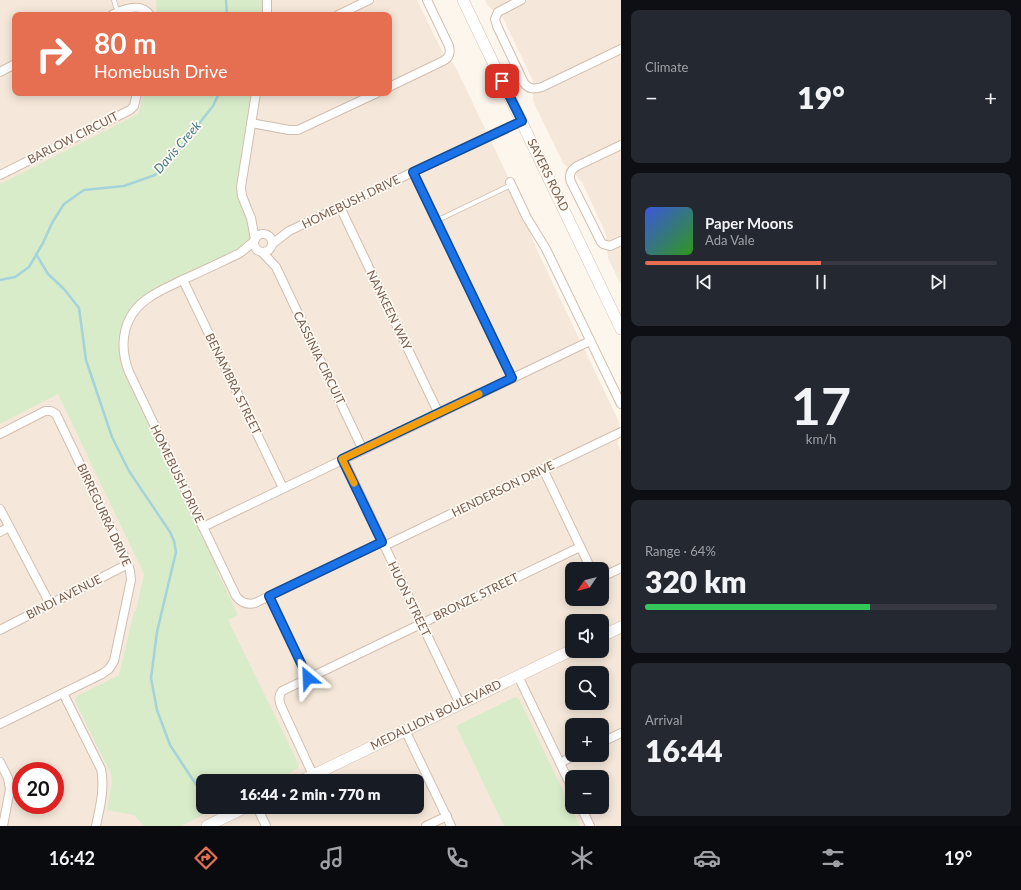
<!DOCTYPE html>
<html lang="en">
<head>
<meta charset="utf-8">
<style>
  :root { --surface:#171b24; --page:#242831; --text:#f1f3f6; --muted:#9ea1a6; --line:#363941; --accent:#e76f51 }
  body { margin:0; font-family:Lato,sans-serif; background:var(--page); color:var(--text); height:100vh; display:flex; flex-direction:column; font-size:15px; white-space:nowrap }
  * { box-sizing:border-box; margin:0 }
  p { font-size:13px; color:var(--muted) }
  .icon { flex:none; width:22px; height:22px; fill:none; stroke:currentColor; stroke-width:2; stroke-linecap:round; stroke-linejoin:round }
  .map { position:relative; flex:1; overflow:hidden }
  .panel { display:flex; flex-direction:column; gap:10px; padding:10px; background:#0d0f14; width:400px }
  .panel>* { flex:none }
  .guide { position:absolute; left:12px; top:12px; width:380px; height:84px; border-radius:8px; box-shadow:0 2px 10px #0003; background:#e76f51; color:#fff; overflow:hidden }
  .needle { width:26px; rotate:235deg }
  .buttons { position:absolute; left:565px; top:562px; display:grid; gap:8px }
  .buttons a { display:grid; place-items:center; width:44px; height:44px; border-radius:8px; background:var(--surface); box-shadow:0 2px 10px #0003; font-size:20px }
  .speed { position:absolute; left:12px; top:762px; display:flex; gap:8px; font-size:20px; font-weight:700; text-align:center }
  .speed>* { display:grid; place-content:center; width:52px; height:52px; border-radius:50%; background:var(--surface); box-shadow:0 2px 10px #0003; line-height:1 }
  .speed .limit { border:6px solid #d22; background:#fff; color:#111 }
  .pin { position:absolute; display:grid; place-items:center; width:34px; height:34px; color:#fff; margin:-17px; border-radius:8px; box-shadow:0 2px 6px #0006 }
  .me { position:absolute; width:44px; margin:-22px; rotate:334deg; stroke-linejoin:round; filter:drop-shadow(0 0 3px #0008) }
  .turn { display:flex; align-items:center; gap:14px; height:84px; padding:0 16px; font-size:18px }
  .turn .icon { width:52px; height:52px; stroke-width:2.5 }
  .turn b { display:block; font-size:28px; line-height:34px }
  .big { font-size:30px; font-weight:800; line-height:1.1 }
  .panel .tile { flex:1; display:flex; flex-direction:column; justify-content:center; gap:6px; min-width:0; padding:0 14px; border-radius:8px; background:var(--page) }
  .panel .dial { align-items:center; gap:0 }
  .dial b { font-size:52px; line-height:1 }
  .song { display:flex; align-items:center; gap:12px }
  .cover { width:48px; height:48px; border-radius:6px; background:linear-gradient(135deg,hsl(230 70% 55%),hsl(110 70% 35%)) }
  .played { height:4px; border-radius:2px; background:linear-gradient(90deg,var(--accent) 50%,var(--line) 50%) }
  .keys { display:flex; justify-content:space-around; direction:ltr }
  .heat { display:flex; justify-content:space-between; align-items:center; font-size:22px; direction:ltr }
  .charge { height:6px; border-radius:3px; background:linear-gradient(90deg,#34c759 64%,var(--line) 0) }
  .trip { position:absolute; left:196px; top:774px; width:228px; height:40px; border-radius:8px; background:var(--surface); box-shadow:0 2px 10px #0003; font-weight:800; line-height:40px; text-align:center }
  .tabs { display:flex; height:64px; justify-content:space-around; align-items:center; background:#090b0e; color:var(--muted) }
  .tabs .icon { width:28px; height:28px }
  .tabs .current { color:var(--accent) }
  .tabs b { font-size:18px; color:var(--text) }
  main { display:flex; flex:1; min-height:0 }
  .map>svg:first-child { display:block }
  .residential { fill:#f5e8da; fill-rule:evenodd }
  .green { fill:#d8ecc9 }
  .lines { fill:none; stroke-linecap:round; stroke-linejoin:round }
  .stream { stroke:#a5d3da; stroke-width:2.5 }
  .lane-casing { stroke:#d1beb0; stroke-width:5.5 }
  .street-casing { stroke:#d1beb0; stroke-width:10 }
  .secondary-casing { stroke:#d6c0b0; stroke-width:12 }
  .lane { stroke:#fff; stroke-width:4 }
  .street { stroke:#fff; stroke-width:8 }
  .secondary { stroke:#fff; stroke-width:11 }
  .route-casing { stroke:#114b97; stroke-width:10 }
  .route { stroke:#1a73e8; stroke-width:7 }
  .slow { stroke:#f59e0b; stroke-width:7 }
  .labels { text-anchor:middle; stroke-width:3.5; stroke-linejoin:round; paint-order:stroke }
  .street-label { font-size:12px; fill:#7a5c4d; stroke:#fffaf3 }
  .water-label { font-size:13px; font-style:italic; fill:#437c86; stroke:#fffaf3 }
</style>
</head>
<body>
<main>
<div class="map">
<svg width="621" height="826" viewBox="0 0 621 826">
  <rect width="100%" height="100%" fill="#fdf6ec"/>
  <g class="residential">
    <path d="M0,0H417L442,51L455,66L510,181L538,252L619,422L618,445L621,452V826H0ZM15,15H389V93H15ZM572,569H602V599H572ZM572,621H602V651H572ZM572,673H602V703H572ZM572,725H602V755H572ZM21,771H55V805H21ZM572,777H602V807H572ZM203,781H417V807H203Z"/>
    <path d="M485,0H621V285L608,258L606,234L582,182L563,163L533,101V81L503,18L488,6Z"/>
  </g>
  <g class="green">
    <path d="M156,0H262V15H157Z"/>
    <path d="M145,93H253L237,187L238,199L250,227L251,238L250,240L240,248L152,291C123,309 112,337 123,370L218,570L217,571L238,615L228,620L299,765L297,769L273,781H203V807H219L181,826H144L134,815L107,810L112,781L111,774L75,701L77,696L119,675L134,612L136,611L144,574L58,394L0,424V184L138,114Z"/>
    <path d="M515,697L519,699L580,826H504L456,726Z"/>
  </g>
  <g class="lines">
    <g class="stream">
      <path d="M226,0L227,15"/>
      <path d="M36,254L48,274L64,289L79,308L86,360L112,437L129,471L170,532L174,541L176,552L157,632L151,678L157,710L170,745L195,783L203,793"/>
      <path d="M0,280L15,277L29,267L43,243L52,223L64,204L84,190L124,186L155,175L178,150L213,106L219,93"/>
      <path d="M214,807L215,809"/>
    </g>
    <defs>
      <g id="lane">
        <path d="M114,0L115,4L118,12"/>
        <path d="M436,221L511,185"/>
        <path d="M269,596L308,678"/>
      </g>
      <g id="street">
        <path d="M521,0L498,12L495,19L497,26L524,83C529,90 535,89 542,87L621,49"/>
        <path d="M112,15C123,9 141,2 150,15"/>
        <path d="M267,15V0"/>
        <path d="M338,15L369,0"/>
        <path d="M0,72L15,64"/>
        <path d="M389,87L443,61C449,58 451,54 449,46L427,0"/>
        <path d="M251,123L289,130H298L377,93"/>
        <path d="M621,145L577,166C571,170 568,174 571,182L601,242L603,244L610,246L621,241"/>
        <path d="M413,172L512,378"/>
        <path d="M0,175L130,110L134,106L137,93"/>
        <path d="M510,182L527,218L546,249L621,404"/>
        <path d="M340,207L439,414"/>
        <circle cx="263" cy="243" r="9"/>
        <path d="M255,239L251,218L242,196L241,187L256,93"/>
        <path d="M254,241C249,245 244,251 238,254C219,263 201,272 182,280C171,286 160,290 150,297C123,314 118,344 129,372L236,596C241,603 247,605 255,603L382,542"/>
        <path d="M272,244L289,231L413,172L522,121"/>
        <path d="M262,252L276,267L363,450"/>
        <path d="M183,280L283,488"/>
        <path d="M0,434L45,411H51L56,414L128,564L130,571L131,580L114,661L109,669L102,674L0,724"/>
        <path d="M343,459L460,704"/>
        <path d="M543,469L591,569"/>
        <path d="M0,509L50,604"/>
        <path d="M203,527L590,341"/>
        <path d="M0,532L9,527"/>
        <path d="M384,546L621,432"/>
        <path d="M602,576L606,575L621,568"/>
        <path d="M0,630L128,564"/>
        <path d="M518,676L572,788"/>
        <path d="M63,693L101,769C105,788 100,807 96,826"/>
        <path d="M405,730L451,826"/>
        <path d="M602,742L621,733"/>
        <path d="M0,762L8,778L10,789L3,826"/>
        <path d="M560,763L575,755"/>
        <path d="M313,775L281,706C279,701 278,696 282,691L580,547"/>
        <path d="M257,807L266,826"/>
        <path d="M581,807L590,826"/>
        <path d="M426,826L447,816"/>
      </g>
      <g id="secondary">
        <path d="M463,0L621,329"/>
        <path d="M602,636L621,627"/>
        <path d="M301,781L572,650"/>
        <path d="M207,826L246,807"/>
      </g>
    </defs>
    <use href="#lane" class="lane-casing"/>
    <use href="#street" class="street-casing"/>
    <use href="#secondary" class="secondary-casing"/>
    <use href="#lane" class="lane"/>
    <use href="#street" class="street"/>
    <use href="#secondary" class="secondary"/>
  </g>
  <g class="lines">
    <defs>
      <path id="route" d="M308,678L269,596L382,542L342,459L512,378L413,172L522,121L502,81"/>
    </defs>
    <use href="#route" class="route-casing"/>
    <use href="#route" class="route"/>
    <path class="slow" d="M354,483L342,459L479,394"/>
  </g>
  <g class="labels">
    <g class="street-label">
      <text transform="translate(73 138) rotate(-27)" y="4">BARLOW CIRCUIT</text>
      <text transform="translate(548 175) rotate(64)" y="4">SAYERS ROAD</text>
      <text transform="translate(351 202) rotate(-26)" y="4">HOMEBUSH DRIVE</text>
      <text transform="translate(389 310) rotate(64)" y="4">NANKEEN WAY</text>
      <text transform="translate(319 358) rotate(64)" y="4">CASSINIA CIRCUIT</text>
      <text transform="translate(233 384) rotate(64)" y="4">BENAMBRA STREET</text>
      <text transform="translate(177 474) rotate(64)" y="4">HOMEBUSH DRIVE</text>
      <text transform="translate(503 489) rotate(-26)" y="4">HENDERSON DRIVE</text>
      <text transform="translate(104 515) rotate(65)" y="4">BIRREGURRA DRIVE</text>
      <text transform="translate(64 597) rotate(-27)" y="4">BINDI AVENUE</text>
      <text transform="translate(476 597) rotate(-26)" y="4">BRONZE STREET</text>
      <text transform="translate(409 599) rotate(64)" y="4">HUON STREET</text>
      <text transform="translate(436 715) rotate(-26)" y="4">MEDALLION BOULEVARD</text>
    </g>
    <g class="water-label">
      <text transform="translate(177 147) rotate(-49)" y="5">Davis Creek</text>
    </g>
  </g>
</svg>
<div class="buttons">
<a><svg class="needle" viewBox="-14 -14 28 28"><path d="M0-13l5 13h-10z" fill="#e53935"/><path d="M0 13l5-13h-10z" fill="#9ea1a6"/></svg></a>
<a><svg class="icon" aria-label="sound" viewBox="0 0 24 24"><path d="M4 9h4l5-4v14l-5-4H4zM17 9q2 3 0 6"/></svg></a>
<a><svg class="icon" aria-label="search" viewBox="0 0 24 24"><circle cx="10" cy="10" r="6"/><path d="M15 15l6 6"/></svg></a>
<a>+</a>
<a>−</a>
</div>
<div class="speed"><div class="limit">20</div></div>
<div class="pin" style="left:502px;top:81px;background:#d93025"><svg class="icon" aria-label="arrive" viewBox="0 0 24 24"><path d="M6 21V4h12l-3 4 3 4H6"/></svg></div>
<svg class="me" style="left:308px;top:678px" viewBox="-20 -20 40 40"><path d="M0-17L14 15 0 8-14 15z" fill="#1a73e8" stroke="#fff" stroke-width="4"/></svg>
<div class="trip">16:44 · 2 min · 770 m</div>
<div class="guide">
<div class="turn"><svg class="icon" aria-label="right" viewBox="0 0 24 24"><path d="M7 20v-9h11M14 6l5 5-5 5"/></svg><div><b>80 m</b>Homebush Drive</div></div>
</div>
</div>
<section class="panel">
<div class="tile"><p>Climate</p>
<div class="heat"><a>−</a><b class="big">19°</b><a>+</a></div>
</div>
<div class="tile">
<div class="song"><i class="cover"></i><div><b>Paper Moons</b><p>Ada Vale</p></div></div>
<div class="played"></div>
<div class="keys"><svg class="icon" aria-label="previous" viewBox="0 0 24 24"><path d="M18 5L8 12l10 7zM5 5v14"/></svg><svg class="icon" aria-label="pause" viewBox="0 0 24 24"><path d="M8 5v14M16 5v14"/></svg><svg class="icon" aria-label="next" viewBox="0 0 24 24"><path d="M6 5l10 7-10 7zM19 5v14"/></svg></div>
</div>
<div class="tile dial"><b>17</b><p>km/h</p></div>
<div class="tile"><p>Range · 64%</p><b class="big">320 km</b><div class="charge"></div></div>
<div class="tile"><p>Arrival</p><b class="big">16:44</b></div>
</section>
</main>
<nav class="tabs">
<b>16:42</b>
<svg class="icon current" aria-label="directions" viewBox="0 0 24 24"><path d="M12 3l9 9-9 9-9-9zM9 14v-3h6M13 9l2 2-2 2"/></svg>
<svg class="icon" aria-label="music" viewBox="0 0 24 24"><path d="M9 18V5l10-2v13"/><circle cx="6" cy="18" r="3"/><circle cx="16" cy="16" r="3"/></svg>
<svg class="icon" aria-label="phone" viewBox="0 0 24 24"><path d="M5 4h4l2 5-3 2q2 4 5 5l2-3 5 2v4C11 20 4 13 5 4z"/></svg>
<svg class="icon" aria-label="climate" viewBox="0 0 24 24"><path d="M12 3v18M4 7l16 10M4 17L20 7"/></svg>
<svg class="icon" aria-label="car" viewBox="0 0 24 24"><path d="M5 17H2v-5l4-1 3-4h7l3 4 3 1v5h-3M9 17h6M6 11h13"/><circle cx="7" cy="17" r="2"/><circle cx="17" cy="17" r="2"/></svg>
<svg class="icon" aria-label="filters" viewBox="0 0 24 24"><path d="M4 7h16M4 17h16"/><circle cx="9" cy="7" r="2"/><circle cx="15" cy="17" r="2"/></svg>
<b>19°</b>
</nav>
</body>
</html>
